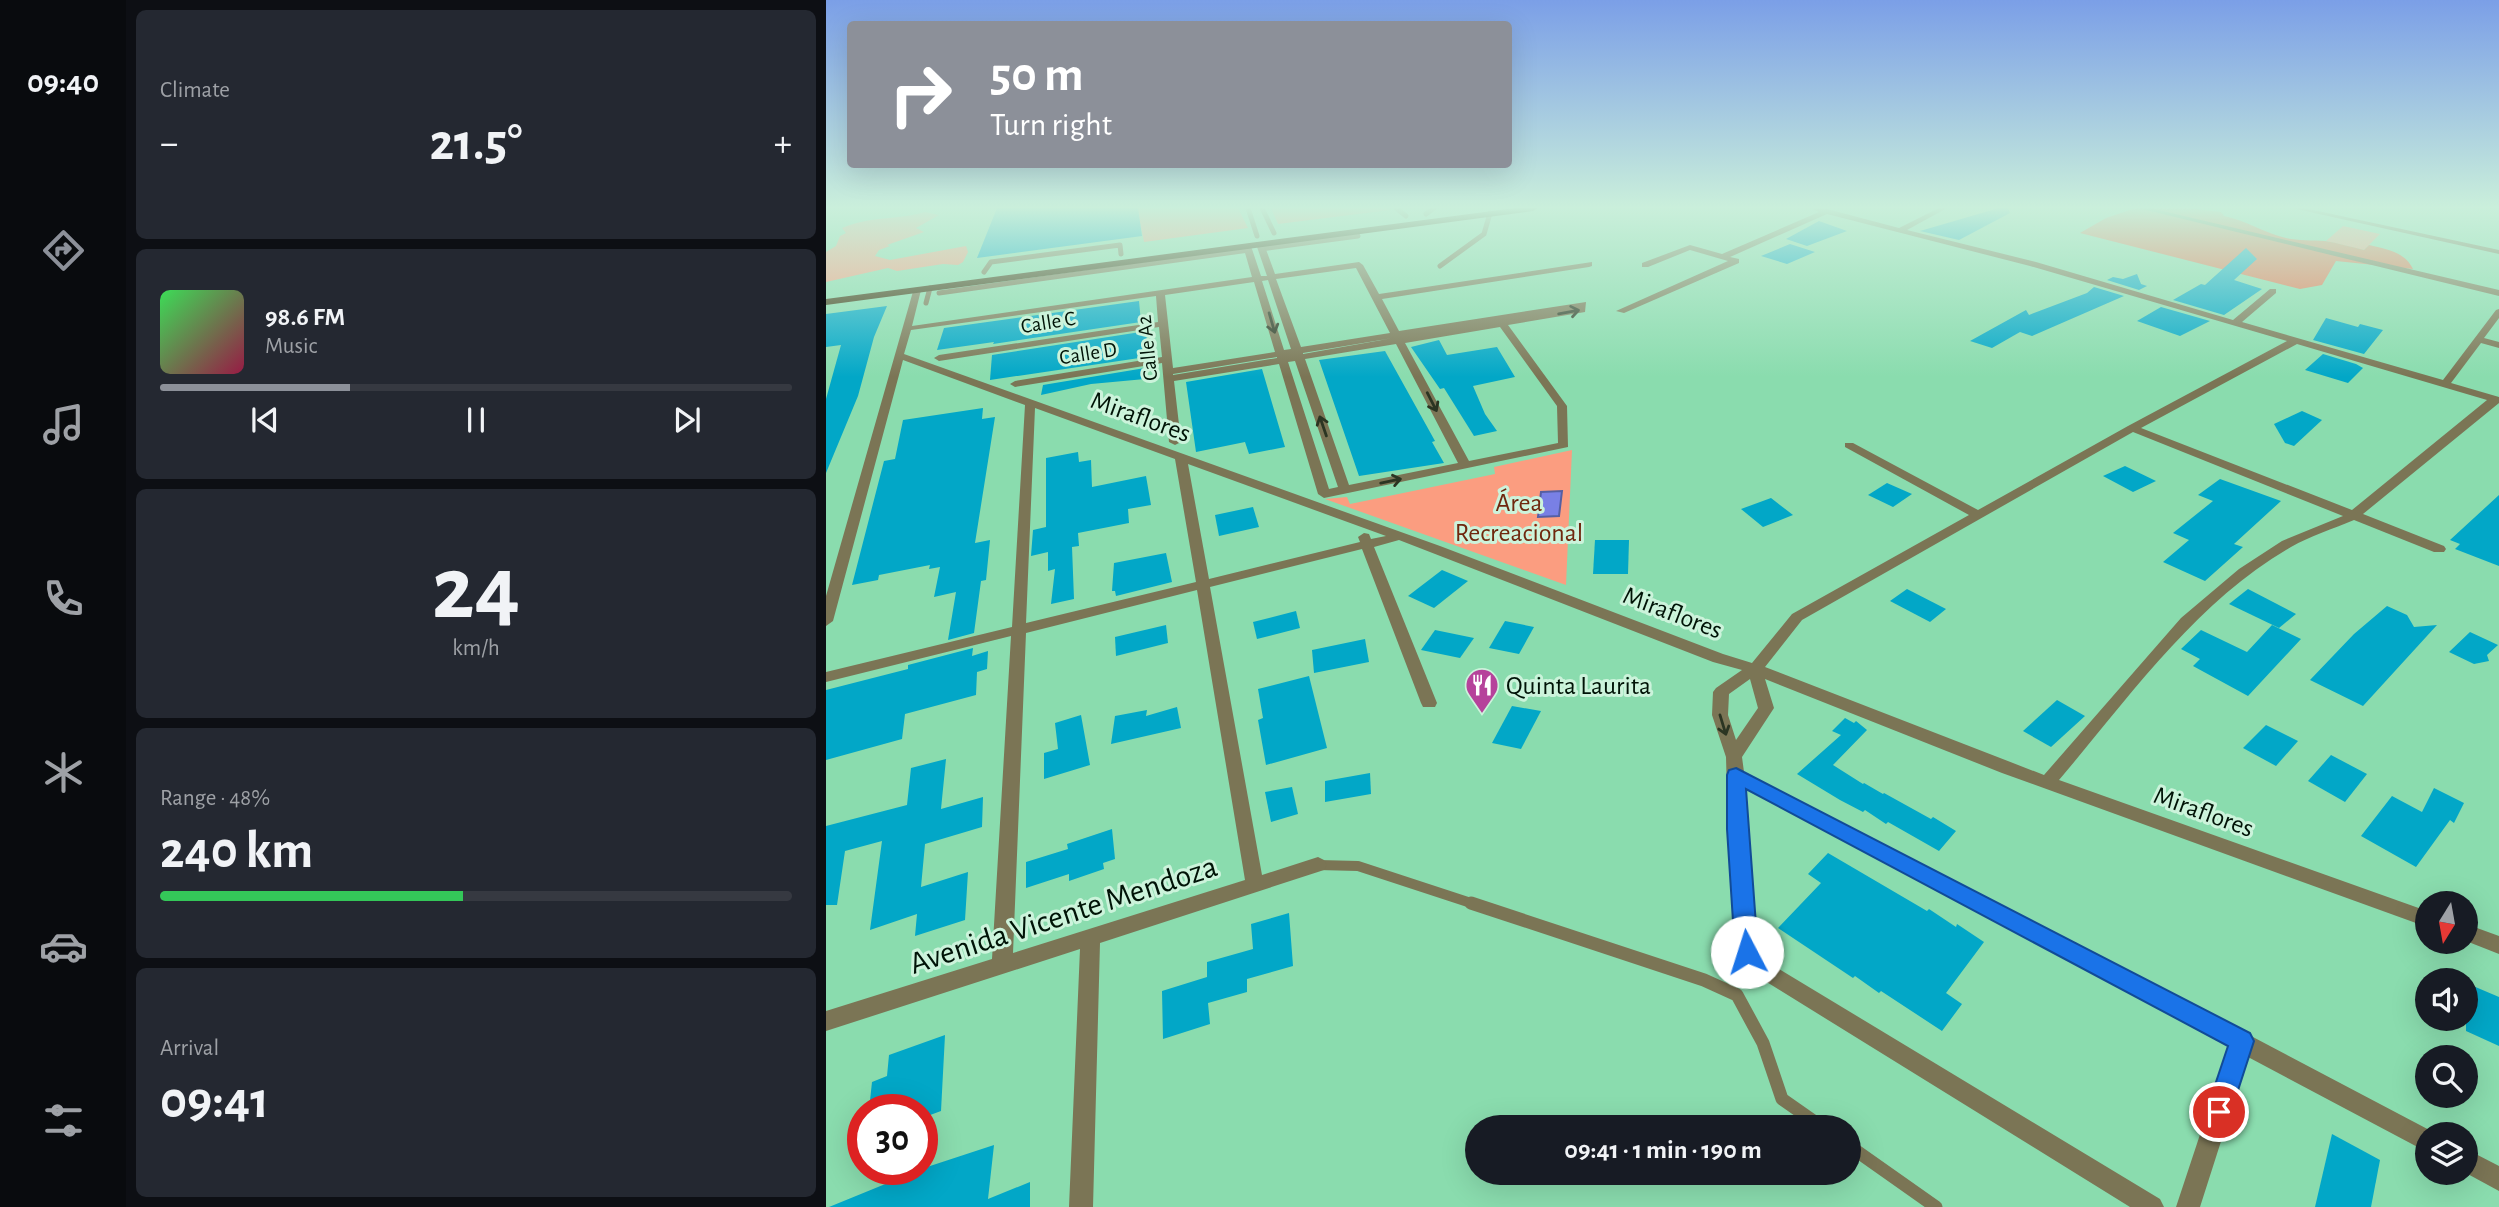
<!DOCTYPE html>
<html lang="en">
<head>
<meta charset="utf-8">
<style>
  :root { --surface:#171b24; --page:#242831; --text:#f1f3f6; --muted:#9ea1a6; --line:#363941; --accent:#8c9099 }
  body { margin:0; font-family:"Alegreya Sans",sans-serif; background:var(--page); color:var(--text); height:100vh; display:flex; flex-direction:column; font-size:26px; white-space:nowrap }
  * { box-sizing:border-box; margin:0 }
  p { font-size:23px; color:var(--muted) }
  .icon { flex:none; width:38px; height:38px; fill:none; stroke:currentColor; stroke-width:2; stroke-linecap:round; stroke-linejoin:round }
  .map { position:relative; flex:1; overflow:hidden }
  .details { display:flex; flex-direction:column; gap:10px; padding:10px; background:#0d0f14; width:700px }
  .details>* { flex:none }
  .banner { position:absolute; left:21px; top:21px; width:665px; height:147px; border-radius:7px; box-shadow:0 7px 28px #0002; background:#8c9099; color:#fff; overflow:hidden }
  .needle { width:46px; rotate:191deg }
  .buttons { position:absolute; left:1589px; top:891px; display:grid; gap:14px }
  .buttons a { display:grid; place-items:center; width:63px; height:63px; border-radius:50%; background:var(--surface); box-shadow:0 7px 28px #0002; font-size:35px }
  .speed { position:absolute; left:21px; top:1094px; display:flex; gap:14px; font-size:35px; font-weight:700; text-align:center }
  .speed>* { display:grid; place-content:center; width:91px; height:91px; border-radius:50%; background:var(--surface); box-shadow:0 7px 28px #0002; line-height:1 }
  .speed .limit { border:10px solid #d22; background:#fff; color:#111 }
  .pin { position:absolute; display:grid; place-items:center; width:60px; height:60px; color:#fff; margin:-30px; border:4px solid #fff; border-radius:50%; box-shadow:0 2px 7px #0007 }
  .me { position:absolute; width:77px; margin:-38px; rotate:355deg; stroke-linejoin:round; filter:drop-shadow(0 0 5px #0008) }
  .turn { display:flex; align-items:center; gap:24px; height:147px; padding:0 28px; font-size:32px }
  .turn .icon { width:91px; height:91px; stroke-width:2.5 }
  .turn b { display:block; font-size:49px; line-height:60px }
  .big { font-size:52px; font-weight:700; line-height:1.1 }
  .details .tile { flex:1; display:flex; flex-direction:column; justify-content:center; gap:10px; min-width:0; padding:0 24px; border-radius:10px; background:var(--page) }
  .details .dial { align-items:center; gap:0 }
  .dial b { font-size:91px; line-height:1 }
  .song { display:flex; align-items:center; gap:21px }
  .cover { width:84px; height:84px; border-radius:10px; background:linear-gradient(135deg,hsl(130 70% 55%),hsl(340 70% 35%)) }
  .played { height:7px; border-radius:4px; background:linear-gradient(90deg,var(--accent) 30%,var(--line) 30%) }
  .keys { display:flex; justify-content:space-around; direction:ltr }
  .heat { display:flex; justify-content:space-between; align-items:center; font-size:38px; direction:ltr }
  .charge { height:10px; border-radius:5px; background:linear-gradient(90deg,#34c759 48%,var(--line) 0) }
  .trip { position:absolute; left:639px; top:1115px; width:396px; height:70px; border-radius:35px; background:var(--surface); box-shadow:0 7px 28px #0002; font-weight:700; line-height:70px; text-align:center }
  main { display:flex; flex:1; min-height:0 }
  .dock { display:flex; flex-direction:column; width:126px; justify-content:space-around; align-items:center; background:#090b0e; color:var(--muted) }
  .dock .icon { width:49px; height:49px }
  .dock .selected { color:var(--accent) }
  .dock b { font-size:32px; color:var(--text) }
  .map>svg:first-child { display:block }
  .green { fill:#fb9d80 }
  .forest { fill:#e87652 }
  .water { fill:#7980e5; stroke:#555fa2; stroke-width:2 }
  .building { fill:#02a7c7 }
  .lines { fill:none; stroke-linecap:round; stroke-linejoin:round }
  .lane-far2 { stroke:#7b7555; stroke-width:5 }
  .lane-far1 { stroke:#7b7555; stroke-width:10 }
  .lane { stroke:#7b7555; stroke-width:13 }
  .street { fill:#7b7555; fill-rule:evenodd }
  .primary { fill:#39320e; fill-rule:evenodd }
  .oneway { stroke:#2b3522 }
  .route { fill:#1a73e8; stroke:#114b97; stroke-width:2 }
  .labels { text-anchor:middle; stroke-width:6; stroke-linejoin:round; paint-order:stroke }
  .far-street-label { font-size:21px; fill:#001307; stroke:#ccf3db }
  .street-label { font-size:26px; fill:#001307; stroke:#ccf3db }
  .park-label { font-size:26px; fill:#6f270e; stroke:#ccf3db }
  .poi-label { font-size:26px; fill:#001307; stroke:#ccf3db; text-anchor:start }
  .near-street-label { font-size:32px; fill:#001307; stroke:#ccf3db }
</style>
</head>
<body>
<main>
<nav class="dock">
<b>09:40</b>
<svg class="icon selected" aria-label="directions" viewBox="0 0 24 24"><path d="M12 3l9 9-9 9-9-9zM9 14v-3h6M13 9l2 2-2 2"/></svg>
<svg class="icon" aria-label="music" viewBox="0 0 24 24"><path d="M9 18V5l10-2v13"/><circle cx="6" cy="18" r="3"/><circle cx="16" cy="16" r="3"/></svg>
<svg class="icon" aria-label="phone" viewBox="0 0 24 24"><path d="M5 4h4l2 5-3 2q2 4 5 5l2-3 5 2v4C11 20 4 13 5 4z"/></svg>
<svg class="icon" aria-label="climate" viewBox="0 0 24 24"><path d="M12 3v18M4 7l16 10M4 17L20 7"/></svg>
<svg class="icon" aria-label="car" viewBox="0 0 24 24"><path d="M5 17H2v-5l4-1 3-4h7l3 4 3 1v5h-3M9 17h6M6 11h13"/><circle cx="7" cy="17" r="2"/><circle cx="17" cy="17" r="2"/></svg>
<svg class="icon" aria-label="filters" viewBox="0 0 24 24"><path d="M4 7h16M4 17h16"/><circle cx="9" cy="7" r="2"/><circle cx="15" cy="17" r="2"/></svg>
</nav>
<section class="details">
<div class="tile"><p>Climate</p>
<div class="heat"><a>−</a><b class="big">21.5°</b><a>+</a></div>
</div>
<div class="tile">
<div class="song"><i class="cover"></i><div><b>98.6 FM</b><p>Music</p></div></div>
<div class="played"></div>
<div class="keys"><svg class="icon" aria-label="previous" viewBox="0 0 24 24"><path d="M18 5L8 12l10 7zM5 5v14"/></svg><svg class="icon" aria-label="pause" viewBox="0 0 24 24"><path d="M8 5v14M16 5v14"/></svg><svg class="icon" aria-label="next" viewBox="0 0 24 24"><path d="M6 5l10 7-10 7zM19 5v14"/></svg></div>
</div>
<div class="tile dial"><b>24</b><p>km/h</p></div>
<div class="tile"><p>Range · 48%</p><b class="big">240 km</b><div class="charge"></div></div>
<div class="tile"><p>Arrival</p><b class="big">09:41</b></div>
</section>
<div class="map">
<svg width="1673" height="1207" viewBox="0 0 1673 1207">
  <rect width="100%" height="100%" fill="#8adcae"/>
  <g class="green">
    <path d="M311,208H412L422,228L318,242Z"/>
    <path d="M445,208H561L564,210L452,224Z"/>
    <path d="M99,212L113,215L90,228L98,232L61,245L64,246L53,250L49,256L64,260L140,246L142,252L137,262L132,265L117,264L71,271L62,268L0,282V252L10,246L14,236L20,233L16,228C44,216 72,220 99,212Z"/>
    <path d="M1517,226L1554,234L1538,250L1500,241Z"/>
    <path d="M746,450L740,585L499,499L521,497L524,504L669,474L668,467Z"/>
  </g>
  <path class="forest" d="M1310,208H1362L1395,212L1398,216C1420,220 1438,233 1460,238C1473,241 1486,240 1499,241C1512,243 1525,247 1538,250L1543,245C1560,249 1579,252 1587,269L1510,261L1496,285L1474,289L1254,233L1280,218Z"/>
  <path class="water" d="M736,491L733,516L712,517L715,492Z"/>
  <g class="building">
    <path d="M171,208H312L316,236L151,258Z"/>
    <path d="M1173,208H1182L1184,213L1133,240L1094,231Z"/>
    <path d="M993,221L1021,231L981,246L960,239Z"/>
    <path d="M964,244L989,252L961,264L935,256Z"/>
    <path d="M1420,248L1431,259L1408,280L1436,289L1398,315L1347,300L1375,284L1379,285Z"/>
    <path d="M1311,274L1315,284L1321,286L1313,290L1281,280L1287,277L1297,279Z"/>
    <path d="M1268,287L1298,296L1206,336L1194,332L1166,348L1144,341L1200,310L1203,315L1261,293Z"/>
    <path d="M313,301L315,322L167,344L168,342L111,350L118,328Z"/>
    <path d="M61,306L48,337L32,396L0,473V399L15,345L0,347V314Z"/>
    <path d="M1335,307L1384,321L1354,336L1311,321Z"/>
    <path d="M1500,318L1532,327L1534,324L1557,330L1538,354L1487,340Z"/>
    <path d="M321,331L320,357L164,380L166,355Z"/>
    <path d="M613,340L621,355L671,347L689,377L647,386L659,414L671,431L648,436L618,388L614,389L585,347Z"/>
    <path d="M559,351L609,441L606,442L618,463L533,476L493,360Z"/>
    <path d="M1497,354L1530,364L1537,368L1522,383L1479,370Z"/>
    <path d="M319,368V379L265,384L215,395L217,385Z"/>
    <path d="M436,369L459,447L423,454L419,442L370,452L360,382Z"/>
    <path d="M157,408L156,419L169,417L149,543L164,540L160,580L155,581L148,633L122,640L130,592L108,597L114,567L103,569L104,565L53,575L52,580L26,585L58,461L69,459L77,420Z"/>
    <path d="M1476,411L1496,420L1468,446L1459,443L1448,424Z"/>
    <path d="M252,452L253,462L265,460L266,487L320,476L325,505L302,509L303,523L252,533L253,546L246,547L248,599L225,604L229,569L222,571V552L205,556L207,530L220,527V458Z"/>
    <path d="M1299,466L1330,481L1307,492L1277,476Z"/>
    <path d="M1394,479L1455,501L1408,544L1417,547L1379,581L1337,562L1363,540L1347,533L1387,501L1372,495Z"/>
    <path d="M1061,483L1086,494L1067,507L1042,495Z"/>
    <path d="M1673,495V566L1629,549L1634,544L1624,540Z"/>
    <path d="M945,498L967,515L937,527L915,509Z"/>
    <path d="M427,507L433,527L393,536L389,515Z"/>
    <path d="M769,540H803L802,574H767Z"/>
    <path d="M340,553L346,582L290,596L289,591H286L288,563Z"/>
    <path d="M616,570L642,581L608,608L582,596Z"/>
    <path d="M1081,589L1120,609L1104,622L1064,601Z"/>
    <path d="M1422,589L1470,614L1453,628L1403,604Z"/>
    <path d="M1561,606L1581,615L1588,627L1611,625L1537,706L1484,680L1528,634Z"/>
    <path d="M470,611L474,628L431,639L427,622Z"/>
    <path d="M679,621L708,627L693,654L663,648Z"/>
    <path d="M340,625L342,643L290,656L289,637Z"/>
    <path d="M1446,625L1475,639L1422,696L1367,666L1374,659L1355,649L1375,630L1421,652Z"/>
    <path d="M609,630L648,638L634,658L595,650Z"/>
    <path d="M1644,632L1672,645L1661,655L1663,661L1648,664L1623,652Z"/>
    <path d="M539,639L543,662L488,673L486,650Z"/>
    <path d="M147,648L146,656L162,651L161,669L151,672L150,695L79,714L76,739L0,760V690L82,669V665Z"/>
    <path d="M483,676L501,748L440,765L432,720L437,718L432,689Z"/>
    <path d="M1231,700L1259,716L1225,747L1197,731Z"/>
    <path d="M686,706L715,711L695,749L666,743Z"/>
    <path d="M351,707L355,728L285,744L289,716L321,710L320,716Z"/>
    <path d="M255,715L264,765L218,779V753L232,749L229,723Z"/>
    <path d="M1019,718L1028,723L1030,721L1041,730L1007,765L1037,784L1038,783L1057,794L1058,793L1105,819L1107,817L1130,831L1113,851L1062,822L1060,824L1039,810L1037,812L1014,800L971,774L1015,735L1006,731Z"/>
    <path d="M1440,725L1472,741L1450,766L1417,748Z"/>
    <path d="M1505,755L1541,774L1519,802L1482,781Z"/>
    <path d="M120,759L115,809L157,797L156,827L99,844L95,887L142,872L139,920L89,936L91,914L44,930L56,841L19,851L11,905H0V826L81,805L85,768Z"/>
    <path d="M544,773L545,794L499,802V781Z"/>
    <path d="M466,787L472,814L445,822L439,792Z"/>
    <path d="M1608,788L1638,803L1628,823L1624,820L1590,867L1535,836L1566,796L1596,812Z"/>
    <path d="M286,829L289,859L277,863L278,869L243,881V874L200,888V862L242,849L241,844Z"/>
    <path d="M1002,853L1101,911L1103,909L1130,927L1131,924L1158,942L1120,993L1136,1004L1116,1031L1055,991L1053,993L1029,976L1027,978L952,928L995,883L982,874Z"/>
    <path d="M463,913L467,966L421,979V992L382,1003L384,1024L337,1039L336,991L381,977V962L427,949L425,924Z"/>
    <path d="M1640,983L1673,997V1046L1640,1031Z"/>
    <path d="M119,1035L115,1111L96,1118V1110H43L46,1082L61,1076L63,1055Z"/>
    <path d="M1506,1134L1554,1160L1545,1207H1489Z"/>
    <path d="M168,1145L162,1199L204,1182V1207H3L101,1167Z"/>
  </g>
  <g class="lines">
    <g class="lane-far2">
      <path d="M422,208L431,236"/>
      <path d="M436,208L448,233"/>
      <path d="M570,208L580,216"/>
      <path d="M600,214L608,208"/>
      <path d="M435,249L532,236"/>
      <path d="M614,266L658,234L664,213"/>
      <path d="M158,272L165,262L294,245L295,254"/>
      <path d="M113,293L423,250"/>
      <path d="M100,303L104,288"/>
    </g>
    <path class="lane-far1" d="M492,865L532,866L651,905"/>
    <g class="lane">
      <path d="M645,903L878,980L911,995L937,1043L956,1099L996,1127"/>
      <path d="M1022,1145L1110,1207"/>
    </g>
    <g class="street">
      <path d="M984,208L1001,209L1073,228L1113,208H1121L1081,230L1210,262L1407,320L1444,289H1450V293L1416,322L1617,380L1670,310L1673,309V318L1658,338L1673,342V348L1655,343L1625,383L1673,397V403L1537,514L1618,546L1620,549L1618,552H1608L1528,520C1507,529 1484,536 1465,547C1370,601 1302,699 1233,780L1601,911V927L1176,773L939,679L948,708L916,757L918,772L1415,1031L1424,1034L1425,1036L1609,1133L1601,1134V1152L1422,1057L1374,1207H1350L1403,1047L919,787L920,829L931,948L953,969L1334,1199L1338,1207H1304L939,981L914,958L911,952L902,829L900,757L886,715L887,692L890,688L916,670L887,662L573,540L548,547L611,703L609,707H597L595,703L536,549L384,587L436,875L492,857L498,860L501,865L498,870L274,943L267,1207H243L254,949L0,1031V1011L166,959L185,636L0,682V672L186,627L199,405L77,360L7,621L0,626V596L88,288L95,290L86,326L426,277L417,246L421,244L425,246L435,276H441L430,244L434,242L438,244L449,274L533,262L537,265L553,294L766,262V266L763,267L556,299L573,331L760,302L759,312L682,325L741,406L742,447L498,498L492,494L453,364L348,381L355,442L349,445L343,442L336,363L189,387L184,384L189,381L336,357L333,327L113,361L108,358L113,355L332,322L330,296L85,330L78,354L614,546L897,654L926,663L966,614L1143,515L1019,447V443H1027L1152,510L1302,426L1461,341L1204,266L1001,214L904,257L913,259V263L798,313L790,311L902,261L864,250L822,267H816V263L864,245L896,254L993,212ZM530,268L564,333L475,347L450,279ZM442,280L465,349L458,350L436,281ZM428,282L449,352L347,368L339,295ZM674,327L731,406L732,443L643,461L579,343ZM567,338L477,354V353ZM570,344L632,463L523,485L479,359ZM1471,344L1661,400L1526,510L1315,428ZM451,357V358L347,375V374ZM469,361L512,487L503,489L462,362ZM209,408L349,459L370,582L200,623ZM1307,432L1517,516L1456,541L1413,569L1355,618L1218,775L939,667L976,620ZM362,464L560,536L545,539L543,534L538,533L532,537L534,542L383,579ZM371,590L419,880L187,953L200,633ZM924,679L932,708L910,740L902,715L903,694Z"/>
      <path d="M1312,208H1324L1673,290V296Z"/>
      <path d="M1466,208H1478L1673,250V254Z"/>
      <path d="M1640,924L1673,936V954L1640,941Z"/>
      <path d="M1640,1149L1673,1166V1191L1638,1172H1640Z"/>
    </g>
    <path class="primary" d="M689,208H712L707,211L0,305V299Z"/>
  </g>
  <defs><path id="oneway-shaft" d="M-6 0H5M1.5-3L5.5 0L1.5 3" fill="none" stroke-width="1.6" stroke-linecap="round" stroke-linejoin="round" transform="scale(1.75)"/></defs>
  <g class="oneway">
    <use href="#oneway-shaft" transform="translate(743 312) rotate(-10)"/>
    <use href="#oneway-shaft" transform="translate(446 323) rotate(74)"/>
    <use href="#oneway-shaft" transform="translate(606 402) rotate(63)"/>
    <use href="#oneway-shaft" transform="translate(497 426) rotate(-109)"/>
    <use href="#oneway-shaft" transform="translate(565 481) rotate(-12)"/>
    <use href="#oneway-shaft" transform="translate(897 725) rotate(73)"/>
  </g>
  <linearGradient id="sky" x2="0" y2="1"><stop stop-color="#7b9fe7"/><stop offset="0.55" stop-color="#caefdb"/><stop offset="1" stop-color="#caefdb" stop-opacity="0"/></linearGradient>
  <rect width="1673" height="377" fill="url(#sky)"/>
  <path class="route" d="M910,768L1424,1033L1428,1041L1402,1121L1393,1125L1384,1121L1380,1112L1402,1046L920,789L932,952L929,959L921,962L913,959L909,952L901,829V775L903,770Z"/>
  <defs>
    <symbol id="restaurant-pin" viewBox="-11 -11 22 30"><path d="M0 17L-7.5 6A9.5 9.5 0 1 1 7.5 6Z" fill="#b6429b" stroke="#ccf3db"/><path d="M-5-6h1v4h1v-4h1v4h1v-4h1v5L-1.5 .5V6h-2V.5L-5-1ZM5-6V6H3V1.5H1.5Q1.5-4 5-6Z" fill="#fff"/></symbol>
  </defs>
  <g fill-rule="evenodd">
    <use href="#restaurant-pin" x="637" y="666" width="38" height="52"/>
  </g>
  <g class="labels">
    <g class="far-street-label">
      <text transform="translate(222 322) rotate(-9)" y="7">Calle C</text>
      <text transform="translate(321 348) rotate(-96)" y="7">Calle A2</text>
      <text transform="translate(262 353) rotate(-9)" y="7">Calle D</text>
    </g>
    <g class="street-label">
      <text transform="translate(315 416) rotate(20)" y="9">Miraflores</text>
      <text transform="translate(847 612) rotate(21)" y="9">Miraflores</text>
      <text transform="translate(1378 811) rotate(20)" y="9">Miraflores</text>
    </g>
    <g class="park-label">
      <text x="693" y="511">Área<tspan x="693" dy="30">Recreacional</tspan></text>
    </g>
    <g class="poi-label">
      <text x="680" y="694">Quinta Laurita</text>
    </g>
    <g class="near-street-label">
      <text transform="translate(237 914) rotate(-18)" y="11">Avenida Vicente Mendoza</text>
    </g>
  </g>
</svg>
<div class="buttons">
<a><svg class="needle" viewBox="-14 -14 28 28"><path d="M0-13l5 13h-10z" fill="#e53935"/><path d="M0 13l5-13h-10z" fill="#9ea1a6"/></svg></a>
<a><svg class="icon" aria-label="sound" viewBox="0 0 24 24"><path d="M4 9h4l5-4v14l-5-4H4zM17 9q2 3 0 6"/></svg></a>
<a><svg class="icon" aria-label="search" viewBox="0 0 24 24"><circle cx="10" cy="10" r="6"/><path d="M15 15l6 6"/></svg></a>
<a><svg class="icon" aria-label="layers" viewBox="0 0 24 24"><path d="M12 4l9 5-9 5-9-5zM3 14l9 5 9-5"/></svg></a>
</div>
<div class="speed"><div class="limit">30</div></div>
<div class="pin" style="left:1393px;top:1112px;background:#d93025"><svg class="icon" aria-label="arrive" viewBox="0 0 24 24"><path d="M6 21V4h12l-3 4 3 4H6"/></svg></div>
<svg class="me" style="left:921px;top:952px" viewBox="-20 -20 40 40"><circle r="19" fill="#fff"/><path d="M0-13L10 11 0 6-10 11z" fill="#1a73e8"/></svg>
<div class="trip">09:41 · 1 min · 190 m</div>
<div class="banner">
<div class="turn"><svg class="icon" aria-label="right" viewBox="0 0 24 24"><path d="M7 20v-9h11M14 6l5 5-5 5"/></svg><div><b>50 m</b>Turn right</div></div>
</div>
</div>
</main>
</body>
</html>
